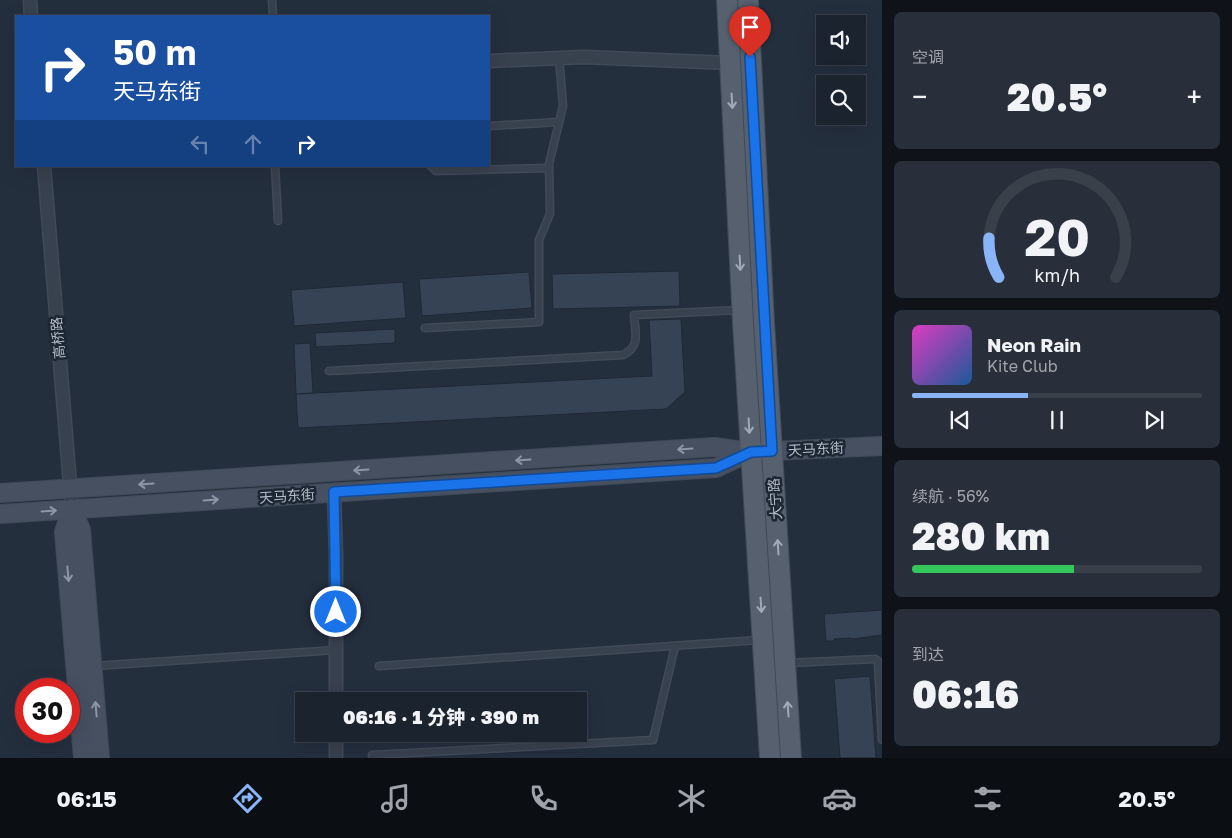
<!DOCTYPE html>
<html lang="zh">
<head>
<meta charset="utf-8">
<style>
  :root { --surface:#1b232e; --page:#282f3a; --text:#f1f3f6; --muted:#a0a4aa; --line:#39404a; --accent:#8ab4f8 }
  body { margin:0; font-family:"Golos Text","Noto Sans SC",sans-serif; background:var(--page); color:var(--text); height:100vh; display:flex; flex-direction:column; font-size:19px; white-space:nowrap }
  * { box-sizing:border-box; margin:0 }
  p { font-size:16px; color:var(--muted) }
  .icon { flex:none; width:28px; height:28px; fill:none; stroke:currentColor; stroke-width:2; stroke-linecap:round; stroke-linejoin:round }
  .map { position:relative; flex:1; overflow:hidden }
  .drawer { display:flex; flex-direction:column; gap:12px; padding:12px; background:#0f1319; width:350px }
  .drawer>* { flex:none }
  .guide { position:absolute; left:15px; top:15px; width:475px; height:152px; border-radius:0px; box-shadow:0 5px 20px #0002,0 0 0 1px var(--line); background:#1a4fa0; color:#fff; overflow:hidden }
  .buttons { position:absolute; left:816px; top:15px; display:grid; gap:10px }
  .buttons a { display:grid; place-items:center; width:50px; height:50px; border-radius:0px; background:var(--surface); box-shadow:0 5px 20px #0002,0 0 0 1px var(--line); font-size:25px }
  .speed { position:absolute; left:15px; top:678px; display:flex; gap:10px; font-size:25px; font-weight:700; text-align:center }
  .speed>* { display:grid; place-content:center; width:65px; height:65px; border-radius:50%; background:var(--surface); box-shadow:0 5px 20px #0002,0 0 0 1px var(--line); line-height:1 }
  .speed .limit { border:8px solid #d22; background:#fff; color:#111 }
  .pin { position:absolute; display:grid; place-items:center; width:42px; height:42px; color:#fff; margin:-51px -21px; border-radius:50% 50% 50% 0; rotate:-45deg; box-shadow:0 0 5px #0007 }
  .pin .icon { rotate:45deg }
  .me { position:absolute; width:55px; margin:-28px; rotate:0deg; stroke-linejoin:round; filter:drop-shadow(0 0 4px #0008) }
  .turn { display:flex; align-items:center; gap:18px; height:105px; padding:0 15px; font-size:22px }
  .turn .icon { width:65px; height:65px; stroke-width:2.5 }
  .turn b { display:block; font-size:35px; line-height:42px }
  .lanes { display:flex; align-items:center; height:48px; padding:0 15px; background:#0003; justify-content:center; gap:25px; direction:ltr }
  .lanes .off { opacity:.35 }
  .big { font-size:38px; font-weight:800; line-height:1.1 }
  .drawer .tile { flex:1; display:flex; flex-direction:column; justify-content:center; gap:8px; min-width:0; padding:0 18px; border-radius:8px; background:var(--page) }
  .drawer .dial { align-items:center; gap:0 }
  .dial svg { height:130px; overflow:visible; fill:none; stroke:var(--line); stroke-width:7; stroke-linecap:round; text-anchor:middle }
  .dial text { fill:var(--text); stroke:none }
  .song { display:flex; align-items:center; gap:15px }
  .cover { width:60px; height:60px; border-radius:8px; background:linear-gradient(135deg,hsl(310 70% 55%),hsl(210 70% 35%)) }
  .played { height:5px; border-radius:2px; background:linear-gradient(90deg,var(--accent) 40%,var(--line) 40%) }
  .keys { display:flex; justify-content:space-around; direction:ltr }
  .heat { display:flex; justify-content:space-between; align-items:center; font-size:28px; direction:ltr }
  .charge { height:8px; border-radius:4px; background:linear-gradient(90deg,#34c759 56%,var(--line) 0) }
  .trip { position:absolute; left:295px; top:692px; width:292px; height:50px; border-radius:0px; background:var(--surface); box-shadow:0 5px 20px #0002,0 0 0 1px var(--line); font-weight:800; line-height:50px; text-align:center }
  .dock { display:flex; height:80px; justify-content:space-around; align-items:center; background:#0b0e12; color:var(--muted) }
  .dock .icon { width:35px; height:35px }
  .dock .active { color:var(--accent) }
  .dock b { font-size:22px; color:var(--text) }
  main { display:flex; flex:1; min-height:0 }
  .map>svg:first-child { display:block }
  .building { fill:#364354; stroke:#1f2835 }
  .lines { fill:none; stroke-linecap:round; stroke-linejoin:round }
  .lane-casing { stroke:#414a57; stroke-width:9 }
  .street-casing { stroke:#414a57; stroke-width:15 }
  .secondary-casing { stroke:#414a57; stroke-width:20 }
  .primary-casing { stroke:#414a57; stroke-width:22 }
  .lane { stroke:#38414e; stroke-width:6 }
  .street { stroke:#38414e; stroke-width:12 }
  .secondary { stroke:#465061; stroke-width:18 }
  .primary { stroke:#56606e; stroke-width:20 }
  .oneway { stroke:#a1aab7 }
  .oneway2 { stroke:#8e96a5 }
  .route-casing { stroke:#114b97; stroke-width:12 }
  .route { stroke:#1a73e8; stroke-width:9 }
  .labels { text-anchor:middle; stroke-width:5; stroke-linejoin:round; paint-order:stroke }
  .street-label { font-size:14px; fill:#b4bcc9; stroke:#1d2633 }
</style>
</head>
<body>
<main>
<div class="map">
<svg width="882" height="758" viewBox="0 0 882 758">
  <rect width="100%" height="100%" fill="#242f3e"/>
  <g class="building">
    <path d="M679,271L680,306L553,309L552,274Z"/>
    <path d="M529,272L532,308L422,316L419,279Z"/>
    <path d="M403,282L406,318L294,326L291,290Z"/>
    <path d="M681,319L685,392L666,409L298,428L296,394L652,376L649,320Z"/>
    <path d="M395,329V343L316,347L315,333Z"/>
    <path d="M310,343L313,393L296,394L294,344Z"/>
    <path d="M882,610V635L852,639L851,638L834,639V641H826L824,614Z"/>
    <path d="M870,676L876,758H840L834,679Z"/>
  </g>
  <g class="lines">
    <defs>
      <g id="lane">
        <path d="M272,0L273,16"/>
        <path d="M489,126L559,122"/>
        <path d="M275,166L278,221"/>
        <path d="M431,166L436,171L549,168"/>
        <path d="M425,328L539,322V240L550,214L549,164L563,106L559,57"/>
        <path d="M329,371L623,355C641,346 635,333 634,315L739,310"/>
        <path d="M789,663L875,659L878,661L882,740"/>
        <path d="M94,666L336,650"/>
        <path d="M379,666L759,640"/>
        <path d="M372,755L653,740L675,646"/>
      </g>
      <g id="street">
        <path d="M30,0L31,16"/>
        <path d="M489,61L584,57L730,63"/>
        <path d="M44,166L72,509"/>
        <path d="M334,493L336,556V701"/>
        <path d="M336,734V758"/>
      </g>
      <g id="secondary">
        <path d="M0,493L714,447L751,452L882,446"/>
        <path d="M72,509L81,530L100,758"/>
        <path d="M72,509L64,532L83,758"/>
        <path d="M0,514L716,468L751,452"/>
      </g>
      <g id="primary">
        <path d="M727,0L743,323L770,758"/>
        <path d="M748,0L764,322L791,758"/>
      </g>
    </defs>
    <use href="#lane" class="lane-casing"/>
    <use href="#street" class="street-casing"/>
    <use href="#secondary" class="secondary-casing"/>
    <use href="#primary" class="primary-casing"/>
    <use href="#lane" class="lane"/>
    <use href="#street" class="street"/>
    <use href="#secondary" class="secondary"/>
    <use href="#primary" class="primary"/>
  </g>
  <defs><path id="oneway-shaft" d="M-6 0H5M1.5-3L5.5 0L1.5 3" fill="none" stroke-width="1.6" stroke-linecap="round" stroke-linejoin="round" transform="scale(1.25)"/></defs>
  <g class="oneway">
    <use href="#oneway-shaft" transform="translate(732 101) rotate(87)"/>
    <use href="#oneway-shaft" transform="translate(740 263) rotate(87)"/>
    <use href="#oneway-shaft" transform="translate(749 426) rotate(87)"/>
    <use href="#oneway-shaft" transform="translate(778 547) rotate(-94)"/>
    <use href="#oneway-shaft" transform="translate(761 605) rotate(86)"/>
    <use href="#oneway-shaft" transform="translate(788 709) rotate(-94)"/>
  </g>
  <g class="oneway2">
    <use href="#oneway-shaft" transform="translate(685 449) rotate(176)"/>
    <use href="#oneway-shaft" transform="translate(523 460) rotate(176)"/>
    <use href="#oneway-shaft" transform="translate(361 470) rotate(176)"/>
    <use href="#oneway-shaft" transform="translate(146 484) rotate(176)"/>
    <use href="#oneway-shaft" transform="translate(211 500) rotate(-4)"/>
    <use href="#oneway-shaft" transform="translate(49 511) rotate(-4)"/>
    <use href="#oneway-shaft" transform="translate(68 574) rotate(85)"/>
    <use href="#oneway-shaft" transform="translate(96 709) rotate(-95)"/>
  </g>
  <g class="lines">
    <defs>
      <path id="route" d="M336,612L334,492L716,468L751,452L772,451L750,57"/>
    </defs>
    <use href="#route" class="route-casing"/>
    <use href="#route" class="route"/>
  </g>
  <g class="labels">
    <g class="street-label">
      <text transform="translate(58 338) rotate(-95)" y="5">高桥路</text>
      <text transform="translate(816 449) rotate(-3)" y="5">天马东街</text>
      <text transform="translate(287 496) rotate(-4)" y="5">天马东街</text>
      <text transform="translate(775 499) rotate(-94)" y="5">大宁路</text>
    </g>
  </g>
</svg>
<div class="buttons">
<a><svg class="icon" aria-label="sound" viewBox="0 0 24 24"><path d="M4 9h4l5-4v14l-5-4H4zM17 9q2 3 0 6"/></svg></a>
<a><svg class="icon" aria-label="search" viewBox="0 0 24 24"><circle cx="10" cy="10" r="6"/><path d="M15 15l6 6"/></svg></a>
</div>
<div class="speed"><div class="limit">30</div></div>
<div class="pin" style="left:750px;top:57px;background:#d93025"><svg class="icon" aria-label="arrive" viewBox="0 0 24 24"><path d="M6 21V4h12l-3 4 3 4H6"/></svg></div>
<svg class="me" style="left:336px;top:612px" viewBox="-20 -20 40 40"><circle r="17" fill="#1a73e8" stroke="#fff" stroke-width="3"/><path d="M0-11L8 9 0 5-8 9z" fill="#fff"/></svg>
<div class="trip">06:16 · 1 分钟 · 390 m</div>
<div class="guide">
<div class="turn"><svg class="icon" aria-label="right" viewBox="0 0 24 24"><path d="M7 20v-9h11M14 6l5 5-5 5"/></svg><div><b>50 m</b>天马东街</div></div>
<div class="lanes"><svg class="icon off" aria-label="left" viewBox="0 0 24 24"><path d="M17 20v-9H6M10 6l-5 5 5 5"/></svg><svg class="icon off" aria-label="ahead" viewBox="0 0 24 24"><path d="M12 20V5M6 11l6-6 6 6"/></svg><svg class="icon" aria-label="right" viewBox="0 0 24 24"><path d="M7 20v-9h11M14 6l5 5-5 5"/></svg></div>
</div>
</div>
<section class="drawer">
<div class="tile"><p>空调</p>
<div class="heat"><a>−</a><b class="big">20.5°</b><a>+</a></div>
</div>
<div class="tile dial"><svg viewBox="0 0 100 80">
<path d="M14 69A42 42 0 1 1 86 69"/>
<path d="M14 69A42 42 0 0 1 8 45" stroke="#8ab4f8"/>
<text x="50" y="56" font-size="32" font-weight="700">20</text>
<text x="50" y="72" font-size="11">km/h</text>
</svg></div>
<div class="tile">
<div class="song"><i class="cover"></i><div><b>Neon Rain</b><p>Kite Club</p></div></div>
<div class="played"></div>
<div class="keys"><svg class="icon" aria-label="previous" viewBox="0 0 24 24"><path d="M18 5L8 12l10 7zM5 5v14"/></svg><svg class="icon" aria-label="pause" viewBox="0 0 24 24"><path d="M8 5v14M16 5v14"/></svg><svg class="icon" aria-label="next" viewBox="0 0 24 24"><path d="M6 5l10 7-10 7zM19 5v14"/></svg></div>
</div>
<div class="tile"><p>续航 · 56%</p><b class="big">280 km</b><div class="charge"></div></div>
<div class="tile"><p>到达</p><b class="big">06:16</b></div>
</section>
</main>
<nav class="dock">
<b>06:15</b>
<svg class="icon active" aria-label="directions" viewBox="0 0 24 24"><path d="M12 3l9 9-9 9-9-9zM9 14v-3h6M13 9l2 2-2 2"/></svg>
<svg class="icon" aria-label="music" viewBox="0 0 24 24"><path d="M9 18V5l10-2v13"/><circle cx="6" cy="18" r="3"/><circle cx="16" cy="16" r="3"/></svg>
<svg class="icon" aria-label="phone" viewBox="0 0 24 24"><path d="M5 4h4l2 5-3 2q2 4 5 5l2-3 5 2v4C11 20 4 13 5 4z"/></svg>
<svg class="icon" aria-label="climate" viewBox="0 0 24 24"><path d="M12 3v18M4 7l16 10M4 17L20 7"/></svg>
<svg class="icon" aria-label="car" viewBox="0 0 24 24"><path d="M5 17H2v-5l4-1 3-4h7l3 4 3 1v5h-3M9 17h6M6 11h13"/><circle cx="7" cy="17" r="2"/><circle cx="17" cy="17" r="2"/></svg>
<svg class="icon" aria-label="filters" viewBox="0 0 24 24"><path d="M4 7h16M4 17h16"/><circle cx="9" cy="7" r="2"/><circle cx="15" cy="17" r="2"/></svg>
<b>20.5°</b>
</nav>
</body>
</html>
